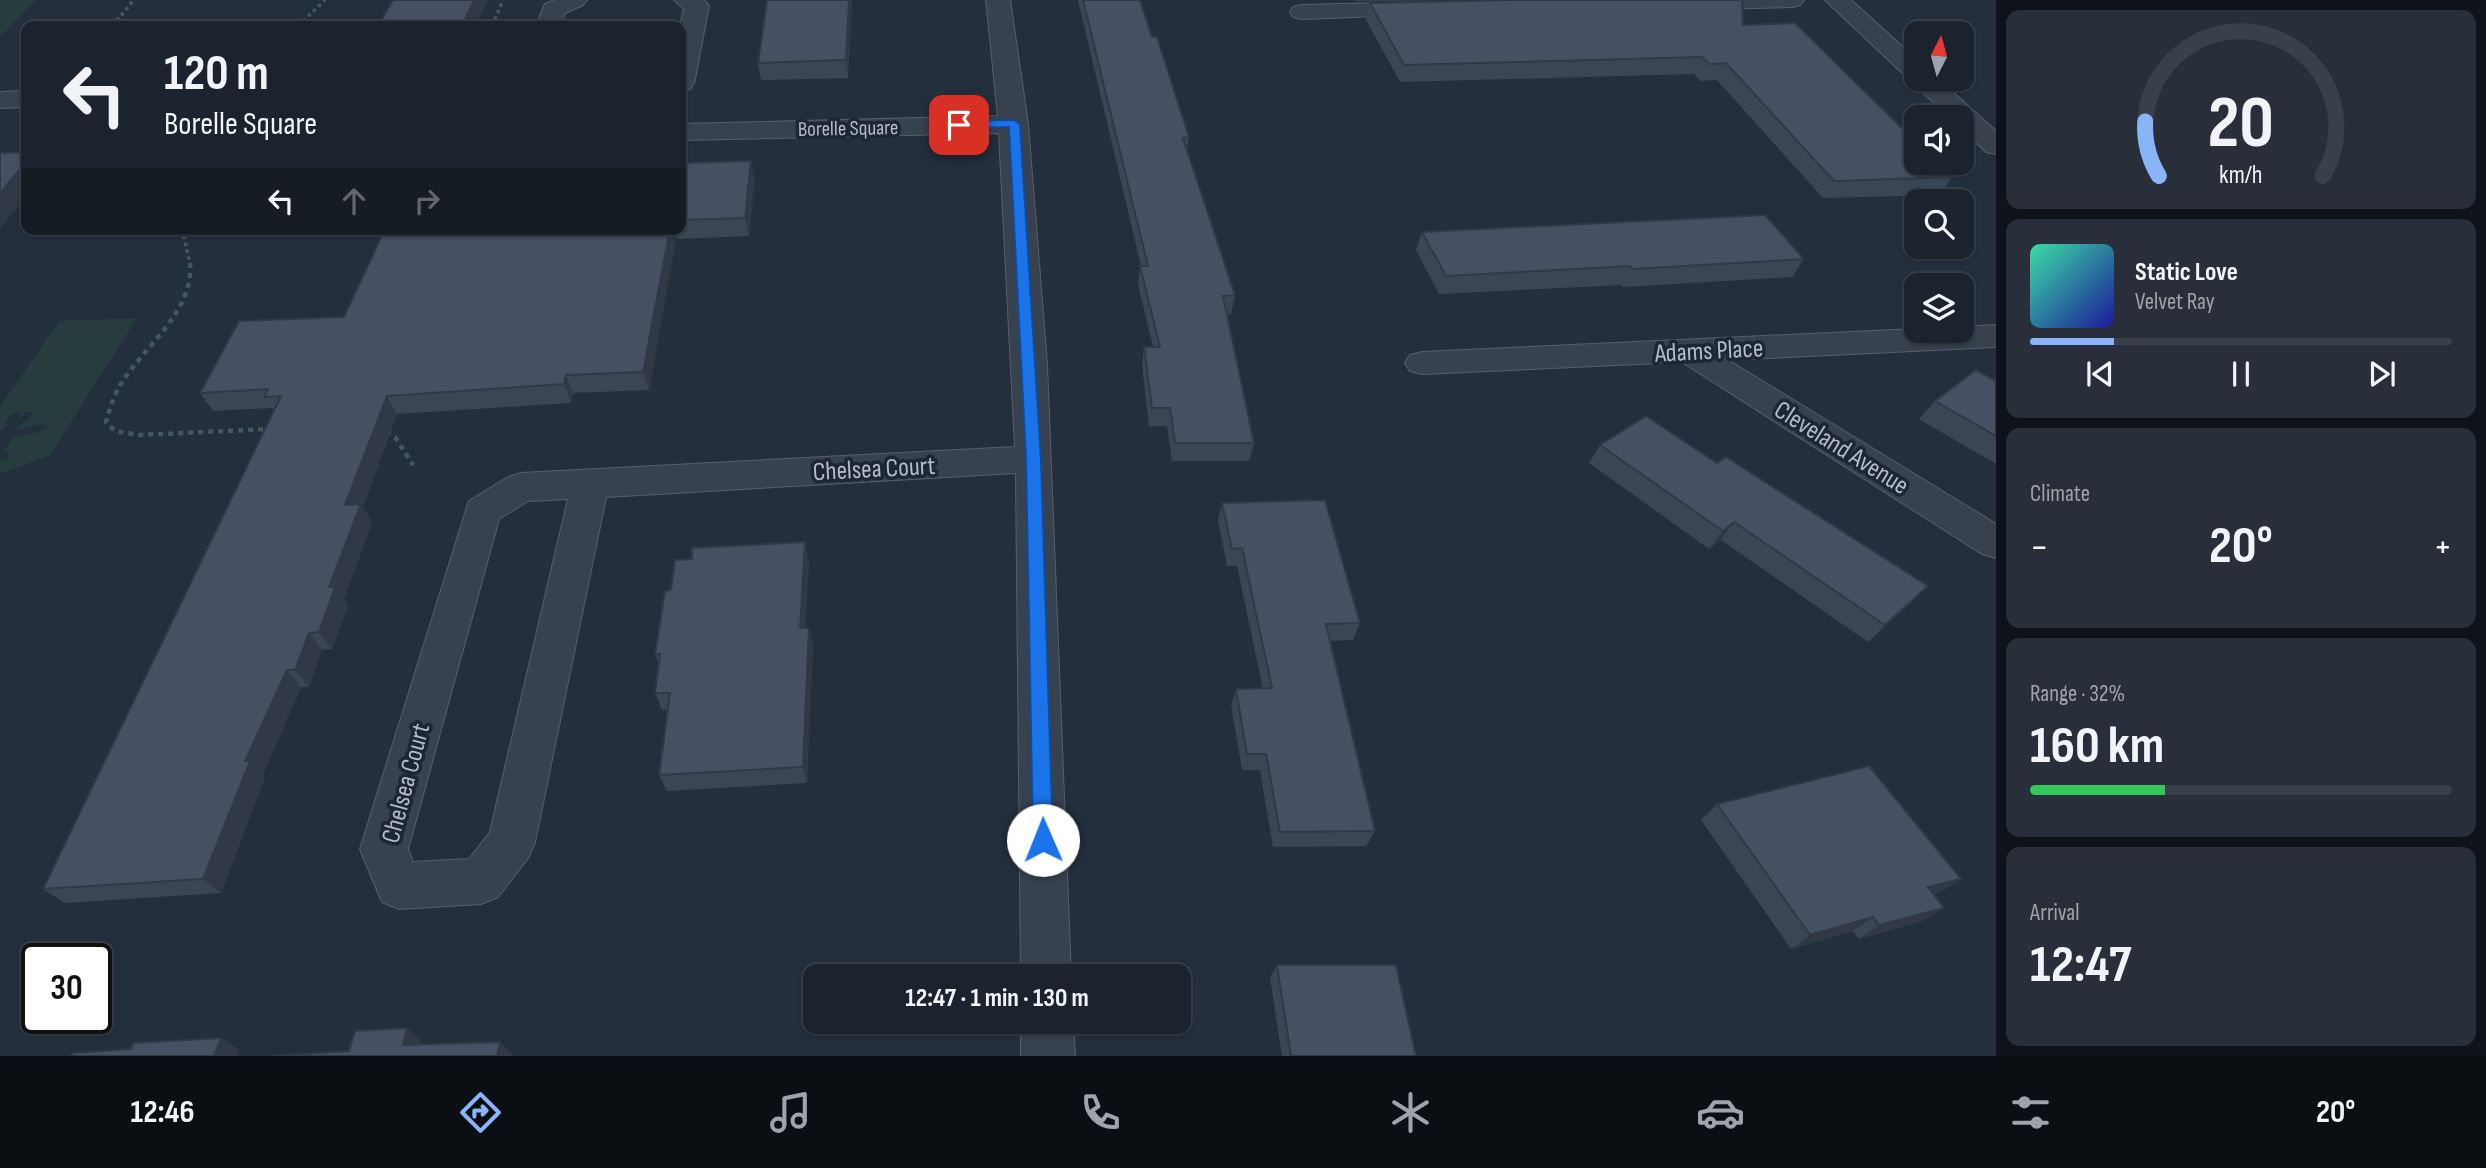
<!DOCTYPE html>
<html lang="en">
<head>
<meta charset="utf-8">
<style>
  :root { --surface:#1b232e; --page:#282f3a; --text:#f1f3f6; --muted:#a0a4aa; --line:#39404a; --accent:#8ab4f8 }
  body { margin:0; font-family:"Sofia Sans Condensed",sans-serif; background:var(--page); color:var(--text); height:100vh; display:flex; flex-direction:column; font-size:26px; white-space:nowrap }
  * { box-sizing:border-box; margin:0 }
  p { font-size:23px; color:var(--muted) }
  .icon { flex:none; width:38px; height:38px; fill:none; stroke:currentColor; stroke-width:2; stroke-linecap:round; stroke-linejoin:round }
  .map { position:relative; flex:1; overflow:hidden }
  .panel { display:flex; flex-direction:column; gap:10px; padding:10px; background:#0f1319; width:490px }
  .panel>* { flex:none }
  .banner { position:absolute; left:21px; top:21px; width:665px; height:214px; border-radius:14px; box-shadow:0 2px 5px #0004,0 0 0 2px var(--line); background:#1b232e; color:var(--text); overflow:hidden }
  .needle { width:46px; rotate:6deg }
  .tools { position:absolute; left:1904px; top:21px; display:grid; gap:14px }
  .tools a { display:grid; place-items:center; width:70px; height:70px; border-radius:14px; background:var(--surface); box-shadow:0 2px 5px #0004,0 0 0 2px var(--line); font-size:35px }
  .speed { position:absolute; left:21px; top:943px; display:flex; gap:14px; font-size:35px; font-weight:700; text-align:center }
  .speed>* { display:grid; place-content:center; width:91px; height:91px; border-radius:50%; background:var(--surface); box-shadow:0 2px 5px #0004,0 0 0 2px var(--line); line-height:1 }
  .speed .limit { border:4px solid #111; border-radius:10px; background:#fff; color:#111 }
  .pin { position:absolute; display:grid; place-items:center; width:60px; height:60px; color:#fff; margin:-30px; border-radius:14px; box-shadow:0 4px 10px #0006 }
  .me { position:absolute; width:77px; margin:-38px; rotate:359deg; stroke-linejoin:round; filter:drop-shadow(0 0 5px #0008) }
  .turn { display:flex; align-items:center; gap:24px; height:147px; padding:0 28px; font-size:32px }
  .turn .icon { width:91px; height:91px; stroke-width:2.5 }
  .turn b { display:block; font-size:49px; line-height:60px }
  .lanes { display:flex; align-items:center; height:66px; padding:0 28px; background:#0003; justify-content:center; gap:35px; direction:ltr }
  .lanes .off { opacity:.35 }
  .big { font-size:52px; font-weight:700; line-height:1.1 }
  .panel .card { flex:1; display:flex; flex-direction:column; justify-content:center; gap:10px; min-width:0; padding:0 24px; border-radius:14px; background:var(--page) }
  .panel .dial { align-items:center; gap:0 }
  .dial svg { height:182px; overflow:visible; fill:none; stroke:var(--line); stroke-width:7; stroke-linecap:round; text-anchor:middle }
  .dial text { fill:var(--text); stroke:none }
  .song { display:flex; align-items:center; gap:21px }
  .cover { width:84px; height:84px; border-radius:10px; background:linear-gradient(135deg,hsl(160 70% 55%),hsl(240 70% 35%)) }
  .played { height:7px; border-radius:4px; background:linear-gradient(90deg,var(--accent) 20%,var(--line) 20%) }
  .keys { display:flex; justify-content:space-around; direction:ltr }
  .heat { display:flex; justify-content:space-between; align-items:center; font-size:38px; direction:ltr }
  .charge { height:10px; border-radius:5px; background:linear-gradient(90deg,#34c759 32%,var(--line) 0) }
  .trip { position:absolute; left:803px; top:964px; width:388px; height:70px; border-radius:14px; background:var(--surface); box-shadow:0 2px 5px #0004,0 0 0 2px var(--line); font-weight:700; line-height:70px; text-align:center }
  .tab-bar { display:flex; height:112px; justify-content:space-around; align-items:center; background:#0b0e12; color:var(--muted) }
  .tab-bar .icon { width:49px; height:49px }
  .tab-bar .current { color:var(--accent) }
  .tab-bar b { font-size:32px; color:var(--text) }
  main { display:flex; flex:1; min-height:0 }
  .map>svg:first-child { display:block }
  .green { fill:#263c3f }
  .lines { fill:none; stroke-linecap:round; stroke-linejoin:round }
  .minor-casing { stroke:#565f6c; stroke-width:2 }
  .path-far1 { stroke:#44595c; stroke-width:3.5; stroke-dasharray:3.5 3.5; stroke-linecap:butt }
  .path { stroke:#44595c; stroke-width:4.5; stroke-dasharray:5 5; stroke-linecap:butt }
  .minor { fill:#38414e; fill-rule:evenodd }
  .wall { fill:#3b4654 }
  .shaded-wall { fill:#303945 }
  .building { fill:#455162; stroke:#303945; stroke-width:2 }
  .route { fill:#1a73e8; stroke:#114b97; stroke-width:2 }
  .labels { text-anchor:middle; stroke-width:7; stroke-linejoin:round; paint-order:stroke }
  .far-street-label { font-size:21px; fill:#b4bcc9; stroke:#1d2633 }
  .street-label { font-size:26px; fill:#b4bcc9; stroke:#1d2633 }
</style>
</head>
<body>
<main>
<div class="map">
<svg width="1996" height="1056" viewBox="0 0 1996 1056">
  <rect width="100%" height="100%" fill="#242f3e"/>
  <g class="green">
    <path d="M0,0H36L0,37Z"/>
    <path d="M137,318L50,455L0,474V460L7,459L10,454L4,450L14,437L44,431L49,425L40,424L17,430L33,413L26,412L18,420L20,413H12L5,422L7,425L0,431V407L59,321Z"/>
  </g>
  <g class="lines">
    <defs>
      <g id="minor">
        <path d="M555,0H587L583,5L565,13L560,26H536L545,4Z"/>
        <path d="M674,0H704L709,6L694,83L690,89L681,91L680,26L684,9Z"/>
        <path d="M986,0H1010L1028,124L1047,365L1071,976H1021L1016,473L606,497L535,842L528,858L498,897L481,904L399,909L382,902L360,849L469,501L508,477L521,473L1015,447L999,133L681,140V124L998,116ZM568,499L490,832L469,859L413,862L408,849L499,519L528,501Z"/>
        <path d="M1679,0H1804L1800,5L1792,7L1689,10L1681,8L1677,3Z"/>
        <path d="M1825,0H1851L1916,59V79H1938L1996,131V154L1986,152L1962,129V117H1949Z"/>
        <path d="M1422,2L1431,4L1434,9L1431,14L1302,19L1293,17L1290,12L1293,7L1302,5Z"/>
        <path d="M26,91V107L0,108V92Z"/>
        <path d="M1996,325V347L1728,360L1996,524V558L1982,554L1682,362L1422,374L1410,371L1405,363L1410,355L1422,352L1916,329L1962,331V327Z"/>
        <path d="M1021,1022H1073L1075,1056H1021Z"/>
      </g>
    </defs>
    <use href="#minor" class="minor-casing"/>
    <g class="path-far1">
      <path d="M112,26L134,0"/>
      <path d="M298,26L325,0"/>
      <path d="M492,26L503,0"/>
      <path d="M182,229L190,264"/>
    </g>
    <g class="path">
      <path d="M190,263C194,311 146,345 122,382C114,395 110,408 106,422L115,431L139,435L270,429"/>
      <path d="M386,432L395,437L413,465"/>
    </g>
    <use href="#minor" class="minor"/>
  </g>
  <g class="wall">
    <path d="M767,0H852L848,78L761,80L758,63Z"/>
    <path d="M1078,0H1140L1152,37L1189,137L1187,151L1235,295L1231,314H1227L1254,443L1249,461H1172L1167,426H1149L1142,366L1144,347H1153L1138,285L1140,266H1141Z"/>
    <path d="M1355,0H1459L1356,1Z"/>
    <path d="M1370,3L1743,25L1952,177L1940,195L1823,198L1717,80L1700,81L1694,74L1400,82L1366,20Z"/>
    <path d="M681,163L755,179L749,236L676,239L649,390L573,393L571,403L397,414L363,507L372,522L344,599L348,605L332,649L322,650L309,687H301L263,774L265,777L221,893L65,903L43,889L274,411L272,408L213,411L200,393L344,317L385,229H681Z"/>
    <path d="M1422,232L1804,259L1792,277L1623,287L1621,285L1439,294L1416,250Z"/>
    <path d="M1996,381V464L1919,419L1935,401Z"/>
    <path d="M1600,445L1910,604L1868,642L1721,540L1709,549L1589,463Z"/>
    <path d="M1222,503L1360,623L1353,640L1330,641L1375,831L1366,846L1273,847L1260,770H1242L1231,706L1236,689H1263L1237,566H1227L1218,521Z"/>
    <path d="M809,560L805,628H809L813,645L807,783L667,791L659,775L668,710H662L655,693L659,664L655,654L671,590Z"/>
    <path d="M1717,804L1961,879L1939,893L1934,895L1944,908L1922,921L1859,939L1853,931L1791,949L1701,820Z"/>
    <path d="M1277,965L1416,1056H1282L1270,978Z"/>
  </g>
  <g class="shaded-wall">
    <path d="M474,0H488L476,26H462Z"/>
    <path d="M849,0H852L848,78L846,60Z"/>
    <path d="M751,161L755,179L749,236L745,218Z"/>
    <path d="M26,162V196L0,229V193Z"/>
    <path d="M670,229H674L676,239L649,390L643,372Z"/>
    <path d="M566,375L573,393L571,403L564,384Z"/>
    <path d="M387,396L397,414L363,507L372,522L344,599L348,605L332,649L319,632L329,587L345,505Z"/>
    <path d="M1734,522L1721,540L1709,549L1723,531Z"/>
    <path d="M805,542L809,560L804,645L800,628Z"/>
    <path d="M1928,586L1910,604L1868,642L1885,625Z"/>
    <path d="M809,628L813,645L807,783L803,767Z"/>
    <path d="M309,633L322,650L309,687L295,670Z"/>
    <path d="M287,670L301,687L263,774L265,777L221,893L203,879L245,761Z"/>
    <path d="M1961,879L1939,893L1907,902L1928,887Z"/>
    <path d="M1944,908L1922,921L1859,939L1879,925Z"/>
    <path d="M1873,917L1853,931L1791,949L1810,935Z"/>
    <path d="M407,1028L421,1040L418,1056L403,1045Z"/>
    <path d="M221,1038L240,1050L238,1056H214Z"/>
    <path d="M500,1042L512,1053V1056H497Z"/>
  </g>
  <g class="building">
    <path d="M393,0H474L462,26H378Z"/>
    <path d="M767,0H849L846,60L758,63Z"/>
    <path d="M1083,0H1140L1152,37H1157L1189,137L1183,138L1235,295L1223,296L1254,443H1175L1170,408H1152L1144,347H1160L1140,266H1148Z"/>
    <path d="M1511,0H1742L1743,25L1795,23L1916,142V163H1938L1952,177L1834,181L1726,63L1709,64L1702,57L1404,65L1370,3Z"/>
    <path d="M26,152V162L0,193V153Z"/>
    <path d="M751,161L745,218L681,220V163Z"/>
    <path d="M1765,215L1804,259L1632,269L1630,266L1446,276L1422,232Z"/>
    <path d="M385,229H670L643,372L566,375L564,384L387,396L345,505L361,504L329,587H335L319,632L309,633L295,670H287L245,761H250L203,879L43,889L281,396L264,397L268,389L200,393L239,321L344,317Z"/>
    <path d="M1976,370L1996,381V436L1935,401Z"/>
    <path d="M1646,416L1717,463L1726,457L1928,586L1885,625L1734,522L1723,531L1600,445Z"/>
    <path d="M1325,500L1360,623L1326,624L1375,831L1280,832L1266,754H1247L1236,689L1272,688L1242,548L1232,549L1222,503Z"/>
    <path d="M805,542L800,628H809L803,767L659,775L670,693H655L660,654H655L665,591L671,590L675,560L692,559V548Z"/>
    <path d="M1869,766L1961,879L1928,887L1944,908L1879,925L1873,917L1810,935L1717,804Z"/>
    <path d="M1277,965H1396L1416,1056H1291Z"/>
    <path d="M407,1028L403,1045L500,1042L497,1056H270L349,1051L355,1031Z"/>
    <path d="M221,1038L214,1056H71L73,1053L131,1049L133,1043Z"/>
  </g>
  <path class="route" d="M1014,120L1020,124L1041,459L1053,840L1050,847L1043,849L1036,847L1033,840L1026,459L1009,127L959,128L953,125L959,121Z"/>
  <g class="labels">
    <g class="far-street-label">
      <text transform="translate(848 128) rotate(-1)" y="7">Borelle Square</text>
    </g>
    <g class="street-label">
      <text transform="translate(1709 350) rotate(-3)" y="9">Adams Place</text>
      <text transform="translate(1842 447) rotate(32)" y="9">Cleveland Avenue</text>
      <text transform="translate(874 468) rotate(-3)" y="9">Chelsea Court</text>
      <text transform="translate(405 783) rotate(-75)" y="9">Chelsea Court</text>
    </g>
  </g>
</svg>
<div class="tools">
<a><svg class="needle" viewBox="-14 -14 28 28"><path d="M0-13l5 13h-10z" fill="#e53935"/><path d="M0 13l5-13h-10z" fill="#a0a4aa"/></svg></a>
<a><svg class="icon" aria-label="sound" viewBox="0 0 24 24"><path d="M4 9h4l5-4v14l-5-4H4zM17 9q2 3 0 6"/></svg></a>
<a><svg class="icon" aria-label="search" viewBox="0 0 24 24"><circle cx="10" cy="10" r="6"/><path d="M15 15l6 6"/></svg></a>
<a><svg class="icon" aria-label="layers" viewBox="0 0 24 24"><path d="M12 4l9 5-9 5-9-5zM3 14l9 5 9-5"/></svg></a>
</div>
<div class="speed"><div class="limit">30</div></div>
<div class="pin" style="left:959px;top:125px;background:#d93025"><svg class="icon" aria-label="arrive" viewBox="0 0 24 24"><path d="M6 21V4h12l-3 4 3 4H6"/></svg></div>
<svg class="me" style="left:1043px;top:840px" viewBox="-20 -20 40 40"><circle r="19" fill="#fff"/><path d="M0-13L10 11 0 6-10 11z" fill="#1a73e8"/></svg>
<div class="trip">12:47 · 1 min · 130 m</div>
<div class="banner">
<div class="turn"><svg class="icon" aria-label="left" viewBox="0 0 24 24"><path d="M17 20v-9H6M10 6l-5 5 5 5"/></svg><div><b>120 m</b>Borelle Square</div></div>
<div class="lanes"><svg class="icon" aria-label="left" viewBox="0 0 24 24"><path d="M17 20v-9H6M10 6l-5 5 5 5"/></svg><svg class="icon off" aria-label="ahead" viewBox="0 0 24 24"><path d="M12 20V5M6 11l6-6 6 6"/></svg><svg class="icon off" aria-label="right" viewBox="0 0 24 24"><path d="M7 20v-9h11M14 6l5 5-5 5"/></svg></div>
</div>
</div>
<section class="panel">
<div class="card dial"><svg viewBox="0 0 100 80">
<path d="M14 69A42 42 0 1 1 86 69"/>
<path d="M14 69A42 42 0 0 1 8 45" stroke="#8ab4f8"/>
<text x="50" y="56" font-size="32" font-weight="700">20</text>
<text x="50" y="72" font-size="11">km/h</text>
</svg></div>
<div class="card">
<div class="song"><i class="cover"></i><div><b>Static Love</b><p>Velvet Ray</p></div></div>
<div class="played"></div>
<div class="keys"><svg class="icon" aria-label="previous" viewBox="0 0 24 24"><path d="M18 5L8 12l10 7zM5 5v14"/></svg><svg class="icon" aria-label="pause" viewBox="0 0 24 24"><path d="M8 5v14M16 5v14"/></svg><svg class="icon" aria-label="next" viewBox="0 0 24 24"><path d="M6 5l10 7-10 7zM19 5v14"/></svg></div>
</div>
<div class="card"><p>Climate</p>
<div class="heat"><a>−</a><b class="big">20°</b><a>+</a></div>
</div>
<div class="card"><p>Range · 32%</p><b class="big">160 km</b><div class="charge"></div></div>
<div class="card"><p>Arrival</p><b class="big">12:47</b></div>
</section>
</main>
<nav class="tab-bar">
<b>12:46</b>
<svg class="icon current" aria-label="directions" viewBox="0 0 24 24"><path d="M12 3l9 9-9 9-9-9zM9 14v-3h6M13 9l2 2-2 2"/></svg>
<svg class="icon" aria-label="music" viewBox="0 0 24 24"><path d="M9 18V5l10-2v13"/><circle cx="6" cy="18" r="3"/><circle cx="16" cy="16" r="3"/></svg>
<svg class="icon" aria-label="phone" viewBox="0 0 24 24"><path d="M5 4h4l2 5-3 2q2 4 5 5l2-3 5 2v4C11 20 4 13 5 4z"/></svg>
<svg class="icon" aria-label="climate" viewBox="0 0 24 24"><path d="M12 3v18M4 7l16 10M4 17L20 7"/></svg>
<svg class="icon" aria-label="car" viewBox="0 0 24 24"><path d="M5 17H2v-5l4-1 3-4h7l3 4 3 1v5h-3M9 17h6M6 11h13"/><circle cx="7" cy="17" r="2"/><circle cx="17" cy="17" r="2"/></svg>
<svg class="icon" aria-label="filters" viewBox="0 0 24 24"><path d="M4 7h16M4 17h16"/><circle cx="9" cy="7" r="2"/><circle cx="15" cy="17" r="2"/></svg>
<b>20°</b>
</nav>
</body>
</html>
